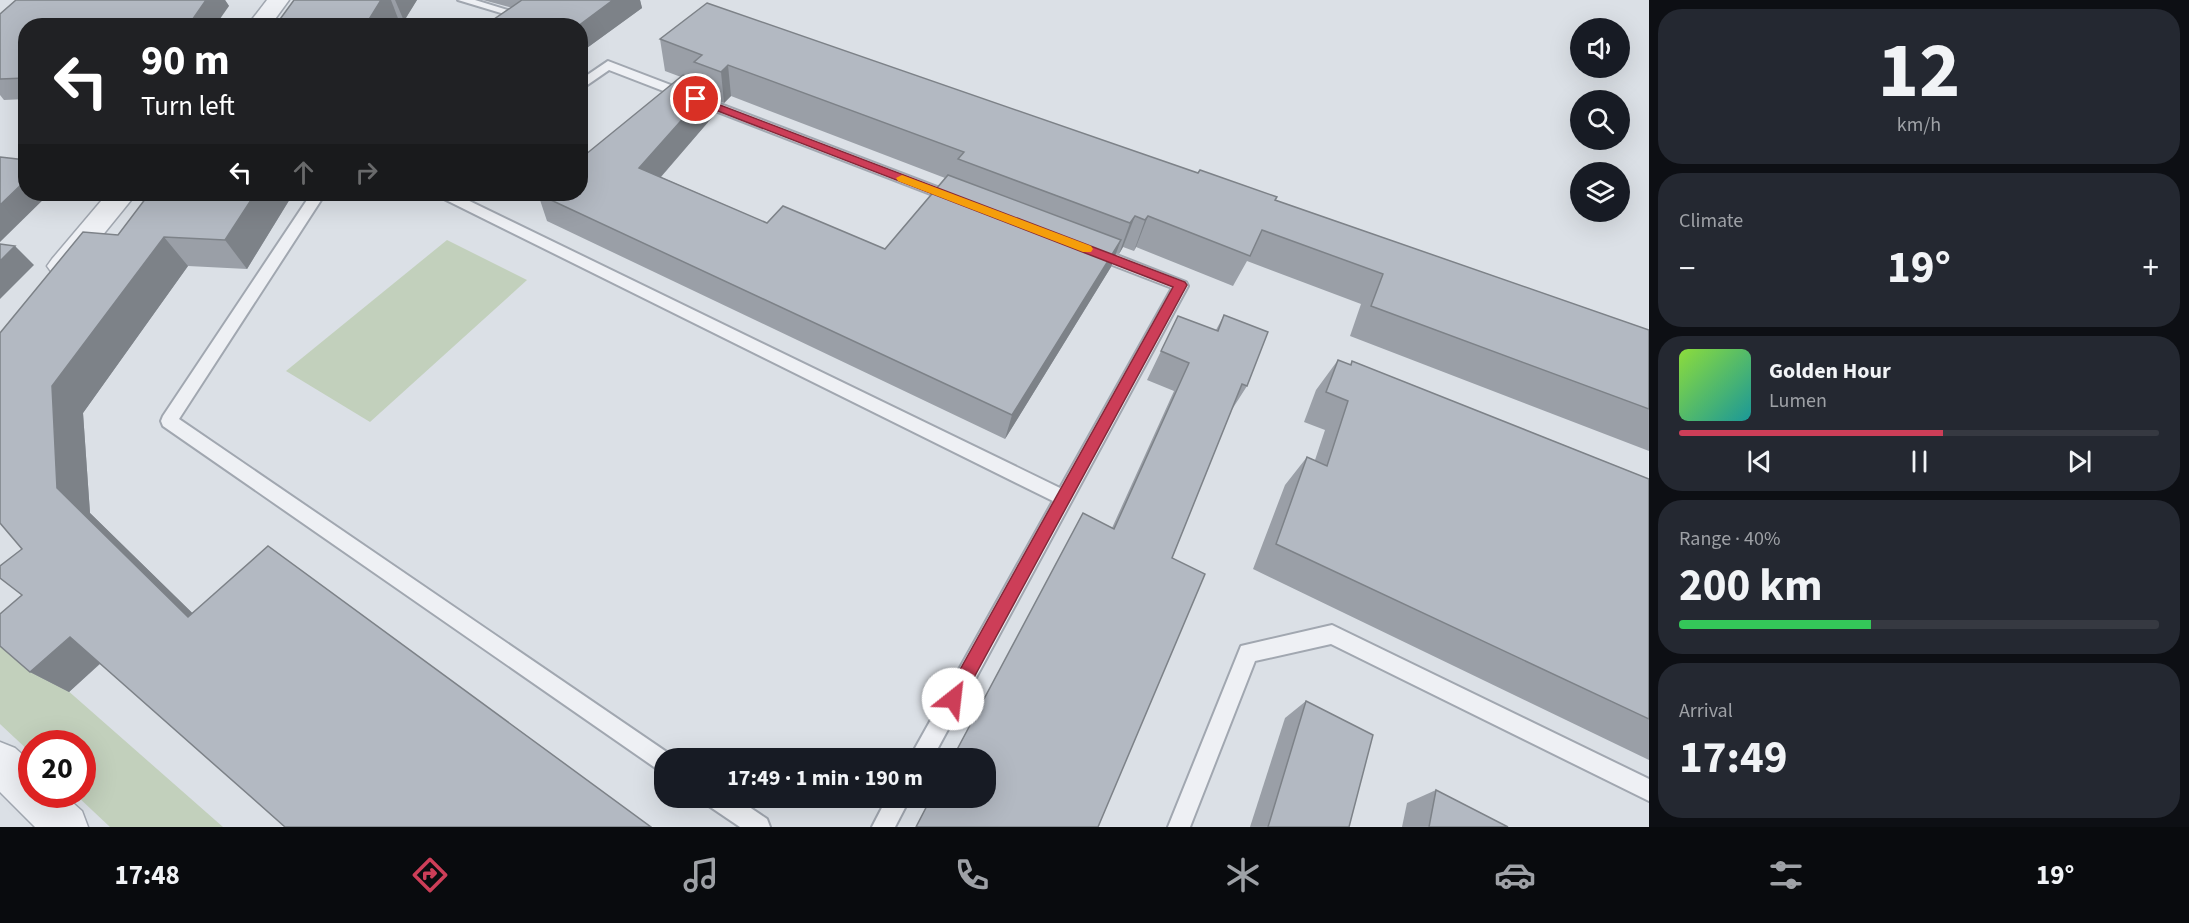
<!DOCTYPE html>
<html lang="en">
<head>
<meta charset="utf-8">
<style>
  :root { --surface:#171b24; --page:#242831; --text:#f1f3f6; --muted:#9ea1a6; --line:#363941; --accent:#cd3e58 }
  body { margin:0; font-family:"Source Sans 3",sans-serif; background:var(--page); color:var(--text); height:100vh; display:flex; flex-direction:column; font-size:22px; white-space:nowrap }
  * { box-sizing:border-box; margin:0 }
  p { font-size:20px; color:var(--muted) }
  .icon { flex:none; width:33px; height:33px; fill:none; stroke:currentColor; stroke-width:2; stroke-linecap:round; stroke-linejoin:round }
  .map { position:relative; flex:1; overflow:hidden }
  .panel { display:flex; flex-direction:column; gap:9px; padding:9px; background:#0d0f14; width:540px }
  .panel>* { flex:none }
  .hud { position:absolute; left:18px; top:18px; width:570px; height:183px; border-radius:24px; box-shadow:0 6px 24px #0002; background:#202124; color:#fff; overflow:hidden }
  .tools { position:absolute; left:1570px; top:18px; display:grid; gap:12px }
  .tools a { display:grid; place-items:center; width:60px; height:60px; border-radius:50%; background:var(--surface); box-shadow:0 6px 24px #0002; font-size:30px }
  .speed { position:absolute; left:18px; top:730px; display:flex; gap:12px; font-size:30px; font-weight:700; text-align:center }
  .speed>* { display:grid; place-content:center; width:78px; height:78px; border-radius:50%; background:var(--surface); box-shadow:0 6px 24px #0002; line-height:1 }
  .speed .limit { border:9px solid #d22; background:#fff; color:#111 }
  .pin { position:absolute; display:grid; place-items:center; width:51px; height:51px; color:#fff; margin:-26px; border:3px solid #fff; border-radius:50%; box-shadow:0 2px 6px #0007 }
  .me { position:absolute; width:66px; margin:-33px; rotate:29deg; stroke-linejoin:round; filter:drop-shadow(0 0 4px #0008) }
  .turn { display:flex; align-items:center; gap:21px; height:126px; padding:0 24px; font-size:27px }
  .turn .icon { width:78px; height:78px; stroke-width:2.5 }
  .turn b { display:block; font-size:42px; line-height:51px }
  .lanes { display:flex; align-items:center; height:57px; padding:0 24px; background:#0003; justify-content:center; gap:30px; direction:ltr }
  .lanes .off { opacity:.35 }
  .big { font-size:45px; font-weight:700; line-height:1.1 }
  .panel .tile { flex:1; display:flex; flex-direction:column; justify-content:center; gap:9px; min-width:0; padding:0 21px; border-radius:24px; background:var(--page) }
  .panel .dial { align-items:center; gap:0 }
  .dial b { font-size:78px; line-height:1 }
  .song { display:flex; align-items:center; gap:18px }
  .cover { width:72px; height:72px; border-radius:9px; background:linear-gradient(135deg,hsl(90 70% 55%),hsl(180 70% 35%)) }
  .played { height:6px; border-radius:3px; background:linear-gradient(90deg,var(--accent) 55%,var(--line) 55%) }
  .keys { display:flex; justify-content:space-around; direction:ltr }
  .heat { display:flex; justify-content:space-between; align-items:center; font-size:33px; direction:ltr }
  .charge { height:9px; border-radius:4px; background:linear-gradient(90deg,#34c759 40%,var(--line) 0) }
  .trip { position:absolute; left:654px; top:748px; width:342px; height:60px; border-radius:24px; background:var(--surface); box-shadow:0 6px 24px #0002; font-weight:700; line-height:60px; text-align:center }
  .menu { display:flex; height:96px; justify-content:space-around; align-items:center; background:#090b0e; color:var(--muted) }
  .menu .icon { width:42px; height:42px }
  .menu .active { color:var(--accent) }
  .menu b { font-size:27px; color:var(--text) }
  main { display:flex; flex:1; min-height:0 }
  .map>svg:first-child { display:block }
  .green { fill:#c2d0bc }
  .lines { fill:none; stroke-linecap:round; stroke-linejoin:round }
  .lane-casing { stroke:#a1a7b0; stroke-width:4 }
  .street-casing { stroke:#a1a7b0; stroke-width:3 }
  .lane { fill:#eef0f4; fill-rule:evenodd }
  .street { fill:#eef0f4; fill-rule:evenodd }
  .wall { fill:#9a9fa7; fill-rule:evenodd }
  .shaded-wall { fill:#7d8288 }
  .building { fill:#b3b9c2; stroke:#7d8288; stroke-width:1.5 }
  .route { fill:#cd3e58; stroke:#852839; stroke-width:1.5 }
  .slow { fill:#f59e0b }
</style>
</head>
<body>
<main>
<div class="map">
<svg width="1649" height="827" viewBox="0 0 1649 827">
  <rect width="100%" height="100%" fill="#dbe0e6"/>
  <g class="green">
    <path d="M447,240L527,280L370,422L286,371Z"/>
    <path d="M0,631L223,827H110L76,795H82V744H32L31,753L0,724Z"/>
  </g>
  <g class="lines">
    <defs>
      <g id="lane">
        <path d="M458,0H475L527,16L521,19Z"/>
        <path d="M608,61L961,196L963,199L961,202H951L609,70L580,90V80Z"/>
        <path d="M311,194H325L179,419L671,755L673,759H664V772L657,769L163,426L161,421L163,416Z"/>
        <path d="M438,194H455L1060,488L1172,288L1089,256L1087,252L1089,248H1099L1186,282L1188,286L932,759H909L1053,501L440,197Z"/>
        <path d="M1332,625L1649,779V801L1331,644L1255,661L1190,827H1168L1241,646Z"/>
        <path d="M706,798H736L767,819L770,827H740L709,806Z"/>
        <path d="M887,798H910L895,827H872Z"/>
      </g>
      <g id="street">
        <path d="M267,0H289L270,26H247Z"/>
        <path d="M107,194H136L72,273L62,276L52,273L47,266L52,259Z"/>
        <path d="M0,742L15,748L32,763V795H64L82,811L88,827H35L0,792Z"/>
      </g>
    </defs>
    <use href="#lane" class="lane-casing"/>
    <use href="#street" class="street-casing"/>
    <use href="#lane" class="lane"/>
    <use href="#street" class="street"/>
  </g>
  <g class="wall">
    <path d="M16,0H225L229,6L26,26V99L4,100L0,95V14Z"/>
    <path d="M294,0H417L404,21H399L396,26H275Z"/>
    <path d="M483,0H640L642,8L580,53V26Z"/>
    <path d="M660,39L1275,200L1649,330V451L1350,336L1361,304L1247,261L1233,286L1136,247L1134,251L1123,247L1119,254L1116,253L1111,267L1005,439L547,221L538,194L681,77L665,71ZM731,96L945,178L885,249L767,223L661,177L715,114L714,99L724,103Z"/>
    <path d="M149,194H293L247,269L188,266L83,413L90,513L192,613L651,827L100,664L69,692L30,672L22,595V549L118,235Z"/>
    <path d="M1224,315L1247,386L1231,411L1172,558L1112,528L1174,391L1147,380L1161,351L1216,330Z"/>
    <path d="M1338,360L1350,365L1352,361L1649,479V760L1253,569L1285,485L1307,457L1315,460L1325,430L1304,422L1316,390Z"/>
    <path d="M1306,701L1349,827H1250L1285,718Z"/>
    <path d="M1436,790L1508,827H1402L1407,803Z"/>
  </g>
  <g class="shaded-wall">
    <path d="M206,0H225L229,6L215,26H188Z"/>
    <path d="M381,0H391L399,21L396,26H365Z"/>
    <path d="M395,0H417L404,21Z"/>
    <path d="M613,0H640L642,8L580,53V26H578Z"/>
    <path d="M728,65L731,96L724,103L721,72Z"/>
    <path d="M712,86L715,114L645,195L639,168Z"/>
    <path d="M26,180V194H49L0,242V205Z"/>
    <path d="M255,194H293L247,269L225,240Z"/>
    <path d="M1135,216L1123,247L1119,254L1130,223Z"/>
    <path d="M1148,216L1136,247L1134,251L1145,220Z"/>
    <path d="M164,237L188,266L83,413L90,513L218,638L188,617L57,488L52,386Z"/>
    <path d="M1121,240L1111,267L1005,439L1012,415Z"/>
    <path d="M15,246L34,265L0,299V261Z"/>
    <path d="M70,637L106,658L69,692L30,672Z"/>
  </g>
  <g class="building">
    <path d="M16,0H206L188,26H26V78L0,79V14Z"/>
    <path d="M294,0H381L365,26H275Z"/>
    <path d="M522,0H613L578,26H484Z"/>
    <path d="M707,3L1198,173L1200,170L1277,197L1275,200L1649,330V409L1371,306L1383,274L1262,230L1250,256L1148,216L1145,220L1135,216L1130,223L958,159L964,152L728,65L721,72L694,62L702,55L660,39Z"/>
    <path d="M683,75L712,86L639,168L767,223L783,206L885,249L948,175L1121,240L1012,415L538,194H580V159Z"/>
    <path d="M0,157L26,160V180L0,205Z"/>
    <path d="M149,194H255L225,240L164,237L52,386L57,488L188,617L268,546L651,827H285L70,637L30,672L0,646V614L22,595L0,578V566L22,549L0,523V333L83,232L118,235Z"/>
    <path d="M0,244L15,246L0,261Z"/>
    <path d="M1224,315L1268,332L1247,386L1242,384L1172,558L1205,574L1098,827H916L931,798H986V759H952L1083,513L1114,529L1189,363L1161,351L1178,316L1218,331Z"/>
    <path d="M1338,360L1351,365L1352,361L1649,479V719L1276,544L1307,457L1327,466L1348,401L1326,392Z"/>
    <path d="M1306,701L1373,735L1349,827H1268Z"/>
    <path d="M1436,790L1508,827H1429Z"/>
  </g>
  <path class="route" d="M692,97H699L1185,282L1187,285L959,705L953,707L947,705L945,699L947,693L1173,287L692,101Z"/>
  <path class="slow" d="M902,175L1091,246L1093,249L1091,252H1083L898,181L896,178Z"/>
</svg>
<div class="tools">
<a><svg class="icon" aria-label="sound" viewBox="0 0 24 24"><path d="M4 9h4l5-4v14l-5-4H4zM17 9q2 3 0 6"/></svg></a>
<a><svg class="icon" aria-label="search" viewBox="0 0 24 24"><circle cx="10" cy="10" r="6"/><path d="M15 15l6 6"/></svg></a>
<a><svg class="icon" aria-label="layers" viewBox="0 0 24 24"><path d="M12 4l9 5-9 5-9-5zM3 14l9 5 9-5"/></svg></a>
</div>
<div class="speed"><div class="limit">20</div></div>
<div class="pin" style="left:696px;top:99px;background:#d93025"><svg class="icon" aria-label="arrive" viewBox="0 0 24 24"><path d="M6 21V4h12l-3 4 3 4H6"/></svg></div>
<svg class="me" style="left:953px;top:699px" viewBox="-20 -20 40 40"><circle r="19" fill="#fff"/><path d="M0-13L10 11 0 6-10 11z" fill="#cd3e58"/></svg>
<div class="trip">17:49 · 1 min · 190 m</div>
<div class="hud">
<div class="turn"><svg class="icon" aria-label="left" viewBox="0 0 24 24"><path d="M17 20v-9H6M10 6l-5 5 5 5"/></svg><div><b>90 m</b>Turn left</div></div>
<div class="lanes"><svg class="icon" aria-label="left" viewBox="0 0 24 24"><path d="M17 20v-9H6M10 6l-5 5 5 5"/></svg><svg class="icon off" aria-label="ahead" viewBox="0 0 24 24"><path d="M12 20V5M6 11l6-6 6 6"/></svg><svg class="icon off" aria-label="right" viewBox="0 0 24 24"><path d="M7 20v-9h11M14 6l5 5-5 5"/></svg></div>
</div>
</div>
<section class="panel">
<div class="tile dial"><b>12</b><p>km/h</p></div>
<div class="tile"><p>Climate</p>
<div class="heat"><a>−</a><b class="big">19°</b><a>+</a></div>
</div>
<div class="tile">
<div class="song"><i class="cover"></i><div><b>Golden Hour</b><p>Lumen</p></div></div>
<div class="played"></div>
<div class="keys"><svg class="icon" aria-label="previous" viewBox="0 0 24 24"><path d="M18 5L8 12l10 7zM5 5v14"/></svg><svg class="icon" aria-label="pause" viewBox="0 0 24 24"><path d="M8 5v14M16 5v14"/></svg><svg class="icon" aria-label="next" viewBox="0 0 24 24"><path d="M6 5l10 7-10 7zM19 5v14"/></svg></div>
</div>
<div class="tile"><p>Range · 40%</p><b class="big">200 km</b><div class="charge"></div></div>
<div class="tile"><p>Arrival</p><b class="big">17:49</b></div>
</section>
</main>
<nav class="menu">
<b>17:48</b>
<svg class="icon active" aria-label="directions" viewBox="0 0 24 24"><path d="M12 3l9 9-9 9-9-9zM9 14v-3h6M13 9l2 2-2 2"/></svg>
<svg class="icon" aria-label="music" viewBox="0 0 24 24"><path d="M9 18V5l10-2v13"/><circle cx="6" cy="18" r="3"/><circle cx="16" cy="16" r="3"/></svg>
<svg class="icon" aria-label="phone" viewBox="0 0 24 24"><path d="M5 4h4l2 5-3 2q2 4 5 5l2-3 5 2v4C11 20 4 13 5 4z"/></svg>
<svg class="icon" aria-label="climate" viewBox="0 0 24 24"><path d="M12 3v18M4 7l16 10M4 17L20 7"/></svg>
<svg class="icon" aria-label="car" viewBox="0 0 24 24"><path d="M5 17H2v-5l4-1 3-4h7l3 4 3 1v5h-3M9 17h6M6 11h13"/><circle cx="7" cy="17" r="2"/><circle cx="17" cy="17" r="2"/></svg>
<svg class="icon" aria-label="filters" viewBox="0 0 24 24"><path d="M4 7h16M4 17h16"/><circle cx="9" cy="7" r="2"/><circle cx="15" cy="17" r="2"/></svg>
<b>19°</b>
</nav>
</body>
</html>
